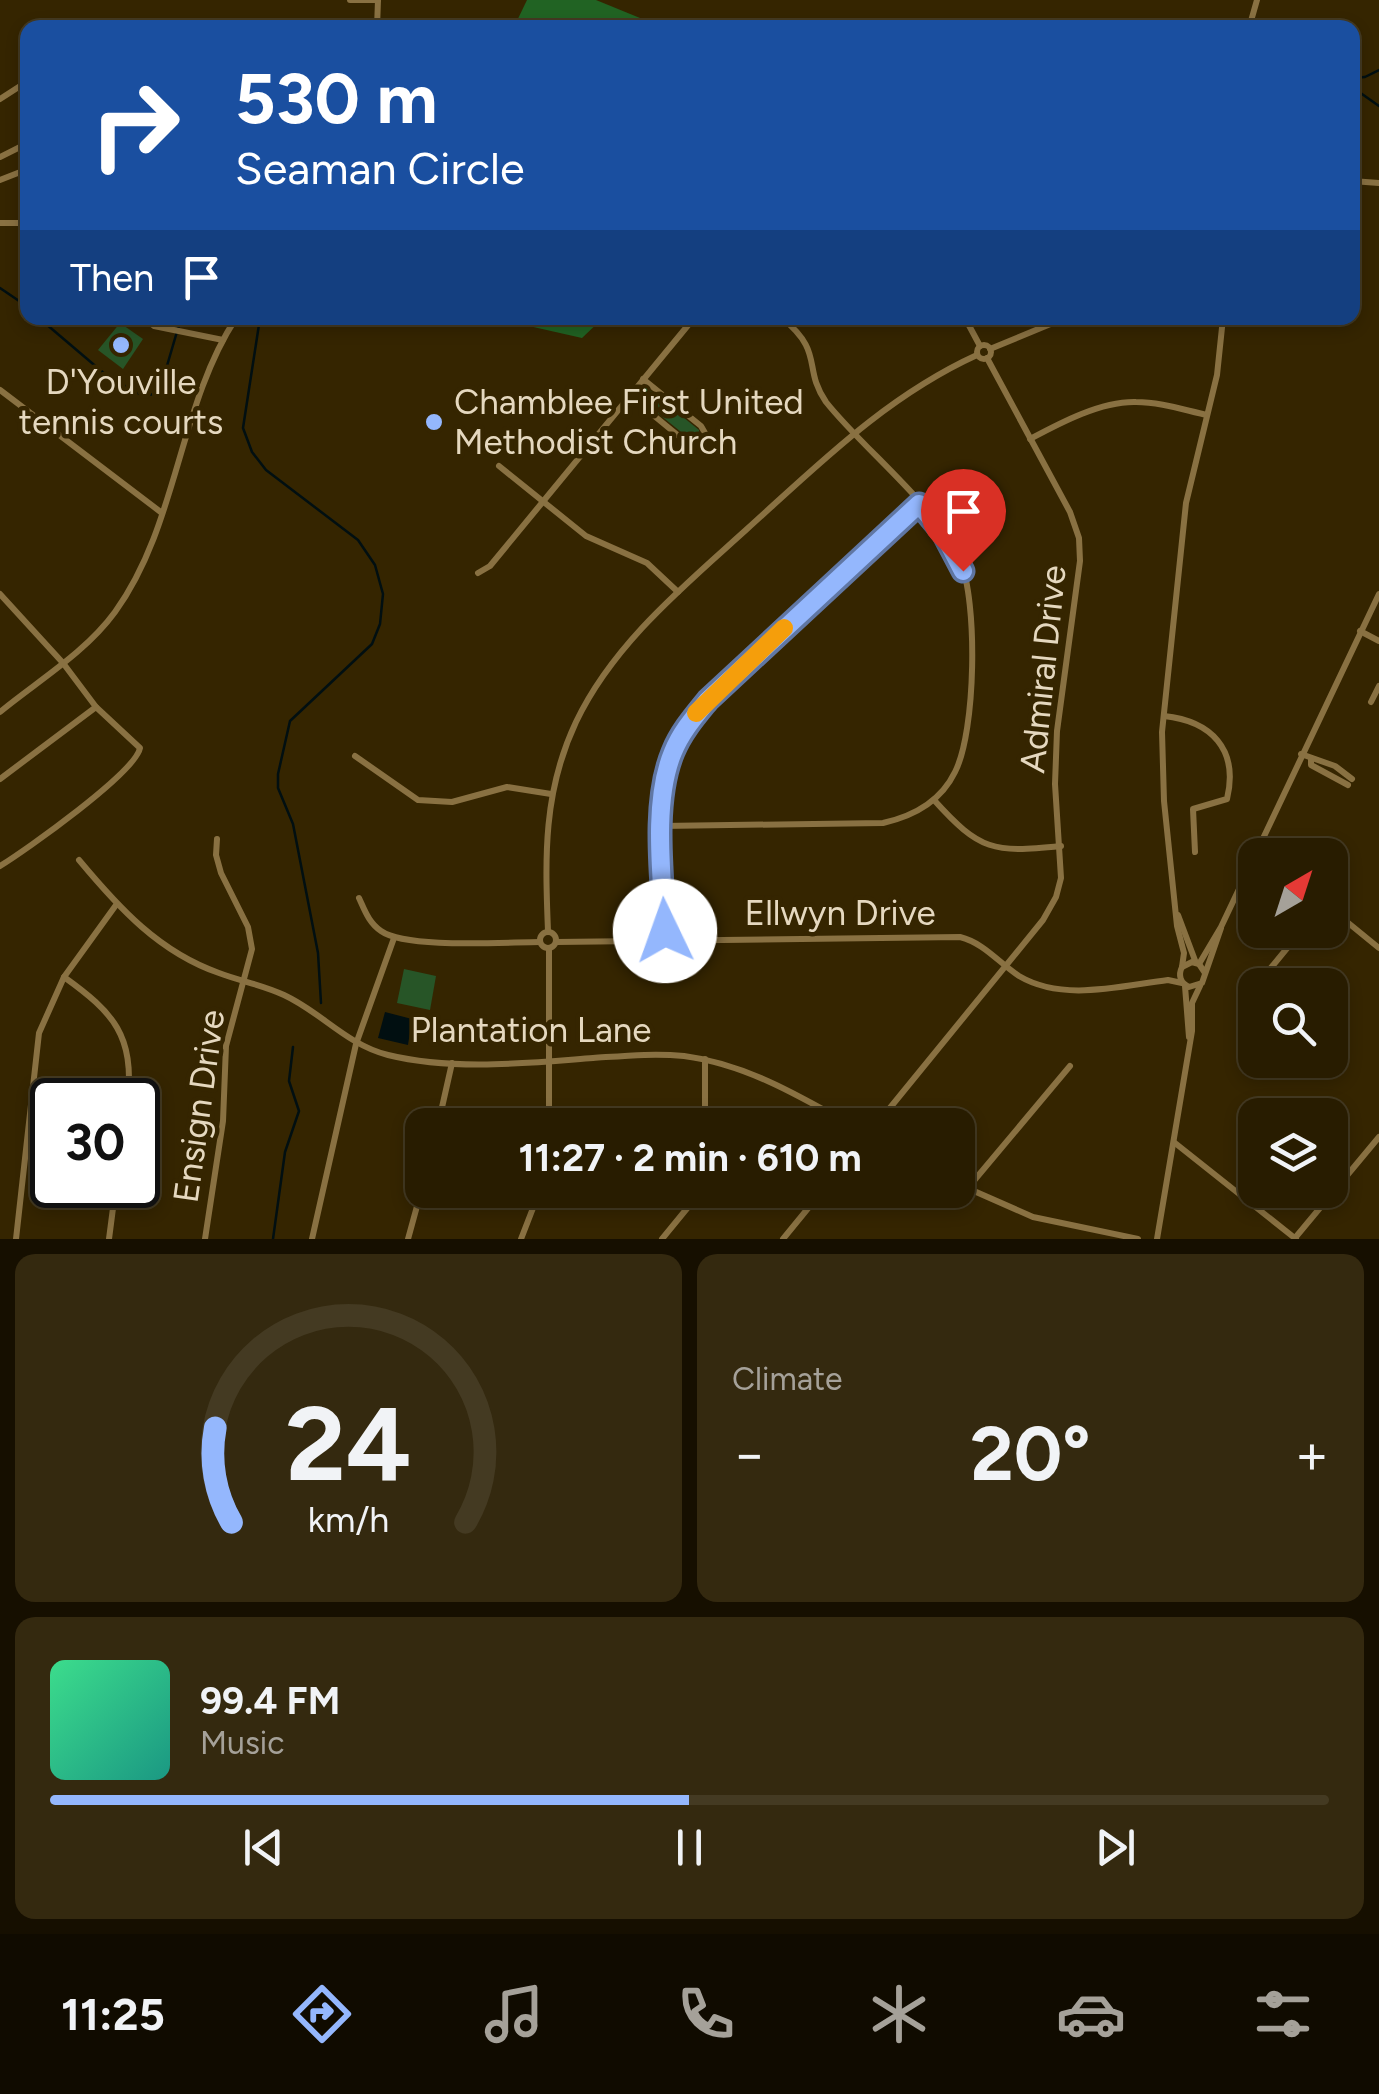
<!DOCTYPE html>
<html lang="en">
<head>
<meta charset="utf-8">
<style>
  :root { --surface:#281c00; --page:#34290f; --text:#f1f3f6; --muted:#a5a199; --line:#443a22; --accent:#94b7fd }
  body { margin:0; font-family:Figtree,sans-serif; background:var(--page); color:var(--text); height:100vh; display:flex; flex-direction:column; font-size:38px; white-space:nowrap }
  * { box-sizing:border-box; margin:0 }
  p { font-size:32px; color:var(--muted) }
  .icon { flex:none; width:55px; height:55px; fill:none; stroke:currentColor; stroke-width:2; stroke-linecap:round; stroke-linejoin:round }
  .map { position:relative; height:1239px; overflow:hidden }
  .details { display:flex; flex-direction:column; gap:15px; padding:15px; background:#160f00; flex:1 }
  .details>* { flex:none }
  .hud { position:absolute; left:20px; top:20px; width:1340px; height:305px; border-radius:20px; box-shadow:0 5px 15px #0003,0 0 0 2px var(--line); background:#1a4fa0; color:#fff; overflow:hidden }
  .needle { width:65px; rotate:39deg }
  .fabs { position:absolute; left:1238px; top:838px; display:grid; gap:20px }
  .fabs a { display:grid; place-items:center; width:110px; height:110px; border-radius:20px; background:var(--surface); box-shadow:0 5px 15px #0003,0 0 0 2px var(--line); font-size:50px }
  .speed { position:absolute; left:30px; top:1078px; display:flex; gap:20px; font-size:50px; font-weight:700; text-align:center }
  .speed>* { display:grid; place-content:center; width:130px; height:130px; border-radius:50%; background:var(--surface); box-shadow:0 5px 15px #0003,0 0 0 2px var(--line); line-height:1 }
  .speed .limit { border:5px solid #111; border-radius:15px; background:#fff; color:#111 }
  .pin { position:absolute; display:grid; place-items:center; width:85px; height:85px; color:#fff; margin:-102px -42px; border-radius:50% 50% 50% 0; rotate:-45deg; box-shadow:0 0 10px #0007 }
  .pin .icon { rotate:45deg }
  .me { position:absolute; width:110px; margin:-55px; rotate:357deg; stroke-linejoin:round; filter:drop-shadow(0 0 8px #0008) }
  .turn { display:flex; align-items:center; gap:35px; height:210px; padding:0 50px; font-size:45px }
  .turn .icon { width:130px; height:130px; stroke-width:2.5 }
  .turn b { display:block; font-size:70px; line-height:85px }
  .then { display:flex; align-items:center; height:95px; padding:0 50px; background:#0003; gap:20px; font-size:38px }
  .big { font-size:75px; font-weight:700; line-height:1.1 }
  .details .card { flex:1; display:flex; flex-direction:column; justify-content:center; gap:15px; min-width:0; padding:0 35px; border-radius:20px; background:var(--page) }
  .details .dial { align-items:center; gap:0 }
  .dial svg { height:260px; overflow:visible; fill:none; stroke:var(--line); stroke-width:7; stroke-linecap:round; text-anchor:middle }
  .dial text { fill:var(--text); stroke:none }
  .song { display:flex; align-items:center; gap:30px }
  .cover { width:120px; height:120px; border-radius:15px; background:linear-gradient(135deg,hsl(150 70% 55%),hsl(170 70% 35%)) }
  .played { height:10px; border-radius:5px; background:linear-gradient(90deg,var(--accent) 50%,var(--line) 50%) }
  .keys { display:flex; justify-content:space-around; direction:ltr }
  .heat { display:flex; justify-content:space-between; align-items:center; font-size:55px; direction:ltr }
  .details .tiles { flex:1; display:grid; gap:15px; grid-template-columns:1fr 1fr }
  .card:last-child { grid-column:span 2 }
  .trip { position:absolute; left:405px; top:1108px; width:570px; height:100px; border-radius:20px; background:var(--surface); box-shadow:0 5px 15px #0003,0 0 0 2px var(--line); font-weight:700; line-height:100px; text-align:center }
  .tabs { display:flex; height:160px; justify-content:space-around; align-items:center; background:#100b00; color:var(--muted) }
  .tabs .icon { width:70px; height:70px }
  .tabs .on { color:var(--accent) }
  .tabs b { font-size:45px; color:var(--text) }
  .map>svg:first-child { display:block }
  .green { fill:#275527 }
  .forest { fill:#216323 }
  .water { fill:#010f11 }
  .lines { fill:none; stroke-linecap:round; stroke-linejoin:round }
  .stream { stroke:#010f11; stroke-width:2.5 }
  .minor { stroke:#897142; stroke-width:6 }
  .route-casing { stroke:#6077a4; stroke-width:25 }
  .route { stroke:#94b7fd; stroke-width:18 }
  .slow { stroke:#f59e0b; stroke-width:18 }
  .poi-dot { fill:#94b7fd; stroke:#352500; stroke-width:4 }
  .labels { text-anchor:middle; stroke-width:9; stroke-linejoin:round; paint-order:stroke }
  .poi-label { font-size:35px; fill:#e5d8bf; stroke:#352500 }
  .street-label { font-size:35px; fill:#e5d8bf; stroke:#352500 }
</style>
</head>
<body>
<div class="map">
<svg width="1379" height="1239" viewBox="0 0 1379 1239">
  <rect width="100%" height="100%" fill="#352500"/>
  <g class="green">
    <path d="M120,323L143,339L123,369L98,350Z"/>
    <path d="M647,388L699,430V438L691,440L639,398L640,390Z"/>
    <path d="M404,969L436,976L430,1010L397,1003Z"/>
  </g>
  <g class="forest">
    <path d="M527,0H596L662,27H514Z"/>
    <path d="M493,318H603L582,338Z"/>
  </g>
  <path class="water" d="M385,1012L412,1019L408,1045L378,1038Z"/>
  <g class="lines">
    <g class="stream">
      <path d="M1352,78L1365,77L1379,70"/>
      <path d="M1352,87L1379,106"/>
      <path d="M0,288L28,307"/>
      <path d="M39,318L106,375L143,396L159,393L181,318"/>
      <path d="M260,318L243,428L252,452L266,470L358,540L375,565L383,594L380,624L372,644L290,721L278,774V788L293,824L318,953L321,1003"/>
      <path d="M273,1239L285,1152L299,1111L289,1081L293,1047"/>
    </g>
    <g class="minor">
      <path d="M350,0H378"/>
      <path d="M98,28H99"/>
      <path d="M377,28L378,0"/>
      <path d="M1249,28L1257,0"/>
      <path d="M0,99L28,81"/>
      <path d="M0,157L28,143"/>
      <path d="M0,180L28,169"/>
      <path d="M1352,181L1379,183"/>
      <path d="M0,223H28"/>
      <path d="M144,318L154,326L223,340"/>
      <path d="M965,318L980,346"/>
      <circle cx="984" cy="352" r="7"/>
      <path d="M990,349L1065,318"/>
      <path d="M0,390L162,513"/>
      <path d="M630,396L686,442L695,445L703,441L705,433L701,426L643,379"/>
      <path d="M1030,439C1060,423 1101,401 1136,402C1160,402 1184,410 1207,415"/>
      <path d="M499,466L586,536L647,563L678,592"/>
      <path d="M478,573L490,566L694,318"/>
      <path d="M0,594L63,663L96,707"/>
      <path d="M1360,631L1379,641"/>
      <path d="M1371,702L1379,686"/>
      <path d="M0,712C39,680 85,653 115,612C178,525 178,407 236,318"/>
      <path d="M1164,716C1211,721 1239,749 1227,799L1193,809L1195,852"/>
      <path d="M1301,754L1335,766L1352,779"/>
      <path d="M355,756L418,800L452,802L507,787L551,794"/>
      <path d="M1311,759V765L1348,785"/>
      <path d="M0,779L96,707L140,748C135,773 26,850 0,866"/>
      <path d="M934,800C980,851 993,853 1061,846"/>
      <path d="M661,826L883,823C914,816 941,801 955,772C976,731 978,602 960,560C935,504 865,451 826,402C802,367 825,353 782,318"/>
      <path d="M1258,848L1267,855"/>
      <path d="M79,860C119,908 159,952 219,973C240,981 263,985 284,995C321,1012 347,1045 388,1055C453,1071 527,1063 593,1058C623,1056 653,1053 684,1056C745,1064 798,1095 851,1125"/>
      <path d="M359,898C365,911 369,923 381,931C406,949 505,942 540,942"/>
      <path d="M1330,908L1379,948"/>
      <path d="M1178,915L1196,963"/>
      <path d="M548,931C545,857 543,792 576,722C613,644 684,586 747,529C820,463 887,396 977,355"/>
      <circle cx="548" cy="940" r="8"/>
      <path d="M661,939L665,931C662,878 652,802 673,752C681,732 695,716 708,699L919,504"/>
      <path d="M556,942L960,937C984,943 999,963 1019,976C1063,1002 1120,986 1168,980L1182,983"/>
      <path d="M549,948V1125"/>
      <path d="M1199,964L1221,927L1379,594"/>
      <path d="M1182,967L1184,953L1177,926L1164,801L1162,732L1186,503L1217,375L1223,318"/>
      <path d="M1205,973L1199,964L1192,962L1182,967C1178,975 1180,983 1189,987L1202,983L1221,928"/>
      <path d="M64,977C114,1013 134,1035 128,1100"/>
      <path d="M1261,985L1265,975L1302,930"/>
      <path d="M1185,986L1189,1037"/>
      <path d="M438,1125L452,1063"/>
      <path d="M705,1125V1059"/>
      <path d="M876,1125L1043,920L1056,897L1061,878L1055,784L1057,731L1080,561L1079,538L1070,512L987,358"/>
      <path d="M1175,1143L1296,1239"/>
      <path d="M958,1184L1033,1217L1138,1239"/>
      <path d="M967,1189L1070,1066"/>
      <path d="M1295,1238L1379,1137"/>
      <path d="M16,1239L39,1033L64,977L116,905"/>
      <path d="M109,1239L116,1185"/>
      <path d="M205,1239L223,1121L226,1046L252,949L248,927L221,873L216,855L217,839"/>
      <path d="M312,1239L356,1044L394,938"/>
      <path d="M408,1239L422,1188"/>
      <path d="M521,1239L540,1190"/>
      <path d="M662,1239L689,1206L696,1190"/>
      <path d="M783,1239L823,1190"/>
      <path d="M1157,1239L1192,1031V1003L1200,986"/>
    </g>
  </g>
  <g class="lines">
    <defs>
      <path id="route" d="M665,931C662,877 652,802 673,752C681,732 695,716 708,700L919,504L943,533L963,571"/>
    </defs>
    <use href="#route" class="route-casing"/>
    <use href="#route" class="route"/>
    <path class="slow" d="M696,713L784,628"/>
  </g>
  <g class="poi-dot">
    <circle cx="121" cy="345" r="10"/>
    <circle cx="434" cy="422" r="10"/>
  </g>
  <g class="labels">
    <g class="poi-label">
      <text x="121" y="394">D'Youville<tspan x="121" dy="40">tennis courts</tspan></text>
      <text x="454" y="414" text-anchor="start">Chamblee First United<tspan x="454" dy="40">Methodist Church</tspan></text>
    </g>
    <g class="street-label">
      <text transform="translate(1043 669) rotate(-84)" y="12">Admiral Drive</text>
      <text x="840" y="925">Ellwyn Drive</text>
      <text x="531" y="1042">Plantation Lane</text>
      <text transform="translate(199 1106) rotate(-82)" y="12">Ensign Drive</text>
    </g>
  </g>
</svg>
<div class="fabs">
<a><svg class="needle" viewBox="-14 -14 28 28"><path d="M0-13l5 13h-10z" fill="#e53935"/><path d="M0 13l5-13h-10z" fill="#a5a199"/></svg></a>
<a><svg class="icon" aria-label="search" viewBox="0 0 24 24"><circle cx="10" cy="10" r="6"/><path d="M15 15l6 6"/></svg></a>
<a><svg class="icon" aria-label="layers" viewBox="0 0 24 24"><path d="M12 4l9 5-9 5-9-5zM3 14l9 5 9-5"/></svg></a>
</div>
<div class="speed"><div class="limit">30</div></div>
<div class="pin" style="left:963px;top:571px;background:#d93025"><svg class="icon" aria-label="arrive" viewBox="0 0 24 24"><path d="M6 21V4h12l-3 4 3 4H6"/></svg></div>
<svg class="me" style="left:665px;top:931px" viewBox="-20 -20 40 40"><circle r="19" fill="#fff"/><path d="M0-13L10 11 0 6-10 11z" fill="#94b7fd"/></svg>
<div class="trip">11:27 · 2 min · 610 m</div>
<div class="hud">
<div class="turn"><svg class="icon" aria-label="right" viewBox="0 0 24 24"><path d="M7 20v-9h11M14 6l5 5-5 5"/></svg><div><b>530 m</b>Seaman Circle</div></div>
<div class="then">Then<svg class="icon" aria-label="arrive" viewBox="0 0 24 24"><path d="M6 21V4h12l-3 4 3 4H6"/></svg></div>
</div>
</div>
<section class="details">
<div class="tiles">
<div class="card dial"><svg viewBox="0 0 100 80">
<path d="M14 69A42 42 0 1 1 86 69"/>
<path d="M14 69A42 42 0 0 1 9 40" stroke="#94b7fd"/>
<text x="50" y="56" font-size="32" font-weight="700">24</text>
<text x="50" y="72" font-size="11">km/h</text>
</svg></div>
<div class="card"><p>Climate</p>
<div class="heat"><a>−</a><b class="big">20°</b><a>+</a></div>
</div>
<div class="card">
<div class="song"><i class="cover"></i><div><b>99.4 FM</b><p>Music</p></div></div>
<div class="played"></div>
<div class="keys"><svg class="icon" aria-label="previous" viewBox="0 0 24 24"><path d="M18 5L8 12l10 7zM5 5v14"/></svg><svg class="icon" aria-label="pause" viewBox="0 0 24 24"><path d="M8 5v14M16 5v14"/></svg><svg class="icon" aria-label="next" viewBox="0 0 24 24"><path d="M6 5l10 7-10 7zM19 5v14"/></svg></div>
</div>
</div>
</section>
<nav class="tabs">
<b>11:25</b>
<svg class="icon on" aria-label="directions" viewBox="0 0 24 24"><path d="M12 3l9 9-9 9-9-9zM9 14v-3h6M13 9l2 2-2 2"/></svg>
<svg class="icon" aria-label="music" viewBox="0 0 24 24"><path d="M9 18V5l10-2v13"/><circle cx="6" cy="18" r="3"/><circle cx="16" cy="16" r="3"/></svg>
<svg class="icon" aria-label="phone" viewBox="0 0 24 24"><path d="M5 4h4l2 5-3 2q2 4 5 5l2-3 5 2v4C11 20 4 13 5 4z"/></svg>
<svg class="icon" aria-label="climate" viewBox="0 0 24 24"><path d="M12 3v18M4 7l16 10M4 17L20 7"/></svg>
<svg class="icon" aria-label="car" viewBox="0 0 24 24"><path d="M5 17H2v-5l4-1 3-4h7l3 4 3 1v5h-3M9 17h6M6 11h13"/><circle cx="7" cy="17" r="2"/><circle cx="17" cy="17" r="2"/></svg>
<svg class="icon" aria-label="filters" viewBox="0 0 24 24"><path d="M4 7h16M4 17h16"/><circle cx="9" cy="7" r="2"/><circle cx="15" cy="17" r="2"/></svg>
</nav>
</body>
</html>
